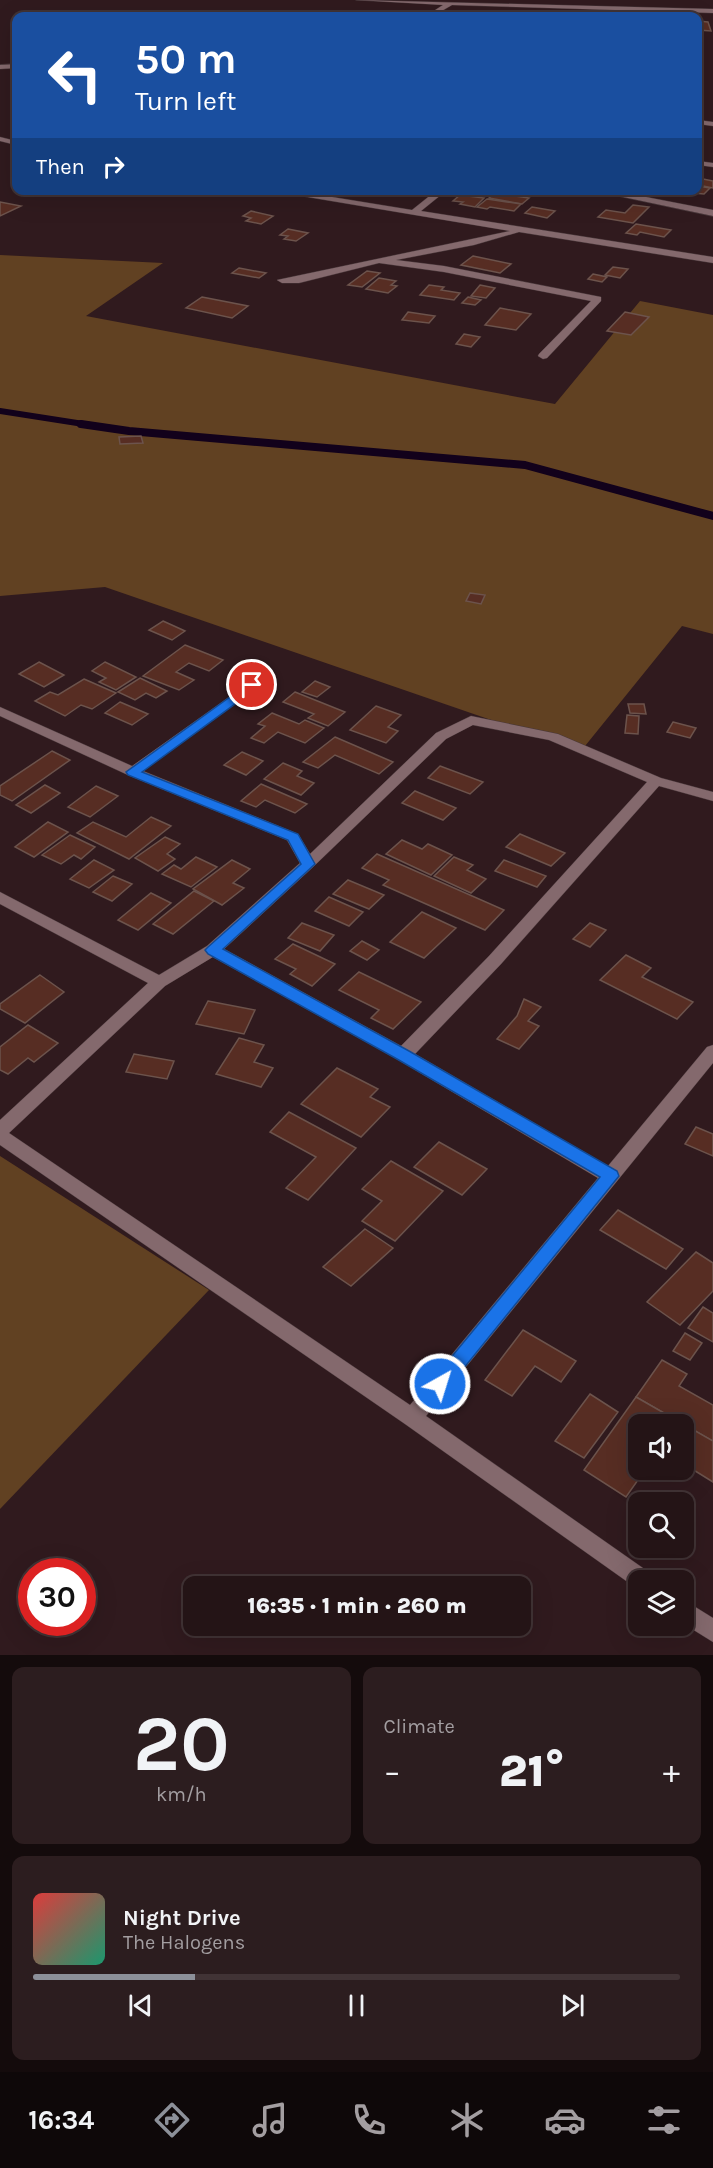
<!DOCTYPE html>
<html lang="en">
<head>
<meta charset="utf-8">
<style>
  :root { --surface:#241416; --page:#2c1d1f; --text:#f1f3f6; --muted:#a39ea1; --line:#413335; --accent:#8c9099 }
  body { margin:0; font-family:Karla,sans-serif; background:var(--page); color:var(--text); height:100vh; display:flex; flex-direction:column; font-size:22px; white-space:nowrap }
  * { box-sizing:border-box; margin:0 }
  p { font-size:20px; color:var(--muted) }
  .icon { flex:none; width:33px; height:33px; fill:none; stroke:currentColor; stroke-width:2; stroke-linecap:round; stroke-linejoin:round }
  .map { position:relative; height:1655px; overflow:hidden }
  .side { display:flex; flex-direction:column; gap:12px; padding:12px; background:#140b0c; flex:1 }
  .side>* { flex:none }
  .top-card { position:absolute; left:12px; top:12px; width:690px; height:183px; border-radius:12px; box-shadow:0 6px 24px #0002,0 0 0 2px var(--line); background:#1a4fa0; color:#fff; overflow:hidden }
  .fabs { position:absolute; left:628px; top:1414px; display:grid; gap:12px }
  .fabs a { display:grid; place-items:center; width:66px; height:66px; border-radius:12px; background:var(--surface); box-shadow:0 6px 24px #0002,0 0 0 2px var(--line); font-size:30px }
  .speed { position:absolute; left:18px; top:1558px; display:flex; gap:12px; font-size:30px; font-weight:700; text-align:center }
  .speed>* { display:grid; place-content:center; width:78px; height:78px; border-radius:50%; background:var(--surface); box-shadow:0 6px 24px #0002,0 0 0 2px var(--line); line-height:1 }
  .speed .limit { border:9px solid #d22; background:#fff; color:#111 }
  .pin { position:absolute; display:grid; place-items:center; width:51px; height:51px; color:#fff; margin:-26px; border:3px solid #fff; border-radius:50%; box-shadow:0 2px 6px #0007 }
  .me { position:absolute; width:66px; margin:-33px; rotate:39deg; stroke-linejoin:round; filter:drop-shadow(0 0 4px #0008) }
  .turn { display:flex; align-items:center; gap:21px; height:126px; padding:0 24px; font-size:27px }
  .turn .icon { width:78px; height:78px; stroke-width:2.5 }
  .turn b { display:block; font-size:42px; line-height:51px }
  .then { display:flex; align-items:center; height:57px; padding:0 24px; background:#0003; gap:12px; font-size:22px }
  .big { font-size:45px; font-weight:800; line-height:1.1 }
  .side .widget { flex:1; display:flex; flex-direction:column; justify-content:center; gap:9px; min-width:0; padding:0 21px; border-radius:12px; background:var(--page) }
  .side .dial { align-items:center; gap:0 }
  .dial b { font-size:78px; line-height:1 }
  .song { display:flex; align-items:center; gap:18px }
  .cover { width:72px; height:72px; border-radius:9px; background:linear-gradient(135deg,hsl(0 70% 55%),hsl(160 70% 35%)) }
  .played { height:6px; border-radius:3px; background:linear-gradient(90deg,var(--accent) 25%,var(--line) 25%) }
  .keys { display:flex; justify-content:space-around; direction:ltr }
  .heat { display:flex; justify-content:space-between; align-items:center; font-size:33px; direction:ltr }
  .side .tiles { flex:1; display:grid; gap:12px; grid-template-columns:1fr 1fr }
  .widget:last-child { grid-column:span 2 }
  .trip { position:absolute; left:183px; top:1576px; width:348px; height:60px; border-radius:12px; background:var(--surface); box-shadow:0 6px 24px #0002,0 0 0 2px var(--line); font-weight:800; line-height:60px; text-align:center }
  .tabs { display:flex; height:96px; justify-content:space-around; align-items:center; background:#0e0809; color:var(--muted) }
  .tabs .icon { width:42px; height:42px }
  .tabs .active { color:var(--accent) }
  .tabs b { font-size:27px; color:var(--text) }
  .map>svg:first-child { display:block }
  .forest { fill:#614122 }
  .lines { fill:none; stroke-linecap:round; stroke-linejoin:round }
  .stream-far1 { stroke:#12011b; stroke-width:6 }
  .stream { stroke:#12011b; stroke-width:8 }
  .building { fill:#572d23; stroke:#6c534c; stroke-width:1.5 }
  .minor-casing { stroke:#48373a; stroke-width:1 }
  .minor { fill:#84696d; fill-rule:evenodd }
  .route { fill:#1a73e8; stroke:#114b97; stroke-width:1.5 }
</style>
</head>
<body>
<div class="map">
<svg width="713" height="1655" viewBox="0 0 713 1655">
  <rect width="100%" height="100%" fill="#301a1e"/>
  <g class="forest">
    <path d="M0,255L163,263L86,316L555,404L640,301L713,315V634L682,626L581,751L105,587L0,596Z"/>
    <path d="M0,1156L209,1290L0,1509Z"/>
  </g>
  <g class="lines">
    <path class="stream-far1" d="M0,411L90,425"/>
    <path class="stream" d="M81,424L129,431L525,465L713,516"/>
  </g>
  <g class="building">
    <path d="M698,21L708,22L711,31L698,30Z"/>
    <path d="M698,178L713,181V188L698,185Z"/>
    <path d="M698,186L710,188L704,194L669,191L698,190Z"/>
    <path d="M498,191L510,192L508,195L529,198L522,204L489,198Z"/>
    <path d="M460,195L484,198L475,207L460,204L463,202L453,201Z"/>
    <path d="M487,199L521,204L514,211L490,207L487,209L477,207Z"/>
    <path d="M0,202L21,206L0,216Z"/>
    <path d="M633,205L649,207L633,223L598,217L606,210L625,213Z"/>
    <path d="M532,207L555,211L547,218L525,213Z"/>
    <path d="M251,211L273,216L261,224L246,221L251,218L243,216Z"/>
    <path d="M636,224L671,230L664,237L640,232L637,235L626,233Z"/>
    <path d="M288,229L308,233L296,241L284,239L288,236L280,235Z"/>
    <path d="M473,256L511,264L500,273L461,265Z"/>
    <path d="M613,267L628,269L620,278L605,275Z"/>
    <path d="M239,268L266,273L259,278L232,273Z"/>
    <path d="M367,271L380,273L362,287L348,285Z"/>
    <path d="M593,274L607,277L602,282L588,279Z"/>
    <path d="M379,278L396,281L391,285L397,286L388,293L366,289Z"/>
    <path d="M429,285L444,287L441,290L460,293L454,300L420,295Z"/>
    <path d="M480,285L495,288L486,298L471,296Z"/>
    <path d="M202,297L248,306L232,318L186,308Z"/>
    <path d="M468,297L481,300L475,305L462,303Z"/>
    <path d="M500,308L531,314L516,330L485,325Z"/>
    <path d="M408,312L435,316L429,323L402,320Z"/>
    <path d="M625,312L649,317L631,335L607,331Z"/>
    <path d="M464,334L480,337L471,347L456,344Z"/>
    <path d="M141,436L143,443L120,444L119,437Z"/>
    <path d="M470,593L485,595L481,604L466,601Z"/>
    <path d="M163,621L185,631L172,640L149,630Z"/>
    <path d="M185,645L223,660L209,671L189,663L176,672L194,680L179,690L143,676Z"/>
    <path d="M39,662L64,675L44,687L19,674Z"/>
    <path d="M105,662L136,677L116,690L99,682L106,678L92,671Z"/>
    <path d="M140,678L167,691L156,698L146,693L135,700L118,692Z"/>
    <path d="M84,679L116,693L92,709L81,705L65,716L35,701L50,692L58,695Z"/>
    <path d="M315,681L330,687L317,697L302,692Z"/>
    <path d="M295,692L345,712L328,726L308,718L314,714L283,702Z"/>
    <path d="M120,702L148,714L132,725L105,713Z"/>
    <path d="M628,704H644L646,714L630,713Z"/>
    <path d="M376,706L401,715L388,727L398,731L386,743L350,730Z"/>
    <path d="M272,713L299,724L305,720L324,728L305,743L278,732L264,743L251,738L265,726L258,724Z"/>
    <path d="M627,715L639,716L638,734L625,733Z"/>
    <path d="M673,722L696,728L690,738L667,732Z"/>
    <path d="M335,737L393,762L379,774L335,755L318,768L303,762Z"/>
    <path d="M52,751L70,760L12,801L0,795V786Z"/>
    <path d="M242,752L263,761L246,775L224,765Z"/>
    <path d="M283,763L302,771L297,776L314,783L301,795L264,779Z"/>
    <path d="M440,766L483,782L470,794L428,778Z"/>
    <path d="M261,784L307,804L295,813L265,800L256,807L241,801Z"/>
    <path d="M45,785L60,793L31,813L16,805Z"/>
    <path d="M96,786L118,796L90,817L68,807Z"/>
    <path d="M415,791L456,808L443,820L402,803Z"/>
    <path d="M151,817L171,826L129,859L77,833L93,822L126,837Z"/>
    <path d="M48,822L68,832L34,857L15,847Z"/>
    <path d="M520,834L565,853L551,866L506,847Z"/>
    <path d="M70,835L95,847L81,859L74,855L61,864L42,855Z"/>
    <path d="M165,837L180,844L167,854L175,859L158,871L135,858Z"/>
    <path d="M402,840L422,849L428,844L452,855L431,875L386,854Z"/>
    <path d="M377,854L504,910L485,930L383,885L389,880L362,868Z"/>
    <path d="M196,857L217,867L191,887L162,874L174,865L181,869Z"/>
    <path d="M454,857L473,865L467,870L486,879L471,893L434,876Z"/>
    <path d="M94,860L114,870L89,888L70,879Z"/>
    <path d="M232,860L250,869L233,883L244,888L222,905L193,889Z"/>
    <path d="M504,860L546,876L537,887L495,871Z"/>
    <path d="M113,876L132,884L112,901L93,892Z"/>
    <path d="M348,880L384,895L369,909L333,894Z"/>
    <path d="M194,891L214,901L173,934L153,924Z"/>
    <path d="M151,893L171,903L138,930L118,920Z"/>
    <path d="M329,897L363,912L349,926L315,911Z"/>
    <path d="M422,912L456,928L424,958L390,942Z"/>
    <path d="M302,923L334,935L320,951L288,938Z"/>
    <path d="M590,923L606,930L590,947L573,939Z"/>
    <path d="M362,941L379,950L367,960L350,951Z"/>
    <path d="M293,944L335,964L312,986L290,974L296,969L275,959Z"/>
    <path d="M626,955L651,968L642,977L693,1002L677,1019L600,980Z"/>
    <path d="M359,972L421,1002L393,1029L371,1018L379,1010L339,990Z"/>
    <path d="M40,975L64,992L25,1023L0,1009V1004Z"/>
    <path d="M524,999L541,1007L528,1021L539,1026L519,1049L497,1039L517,1016Z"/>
    <path d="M208,1001L255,1010L244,1034L196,1024Z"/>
    <path d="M28,1025L58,1043L34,1062L28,1058L8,1074L0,1070V1047Z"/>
    <path d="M239,1038L264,1045L254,1062L273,1068L261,1087L216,1074Z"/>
    <path d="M134,1054L174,1061L167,1079L126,1072Z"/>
    <path d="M337,1068L378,1089L370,1097L390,1107L361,1137L301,1104Z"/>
    <path d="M289,1112L356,1148L308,1200L286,1188L316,1157L270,1132Z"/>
    <path d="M696,1127L713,1134V1156L685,1144Z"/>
    <path d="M439,1142L487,1169L462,1195L414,1167Z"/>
    <path d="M391,1161L443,1191L395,1241L362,1221L382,1201L362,1189Z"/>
    <path d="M618,1210L683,1249L666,1269L600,1230Z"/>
    <path d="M365,1229L393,1248L351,1286L323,1267Z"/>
    <path d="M696,1252L713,1263V1291L680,1325L647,1302Z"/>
    <path d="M703,1307L713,1313V1342L688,1328Z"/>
    <path d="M523,1330L576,1361L561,1382L535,1366L512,1396L485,1380Z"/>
    <path d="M685,1333L702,1343L690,1360L673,1351Z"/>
    <path d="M662,1360L687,1374L679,1386L713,1405V1441L636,1397Z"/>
    <path d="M590,1394L618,1412L584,1458L555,1441Z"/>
    <path d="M636,1397L713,1441V1482L684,1464V1425H639V1470H645L626,1497L584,1470Z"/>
  </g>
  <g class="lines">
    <defs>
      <g id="minor">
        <path d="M356,0L713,9V13L452,5L433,16H426L443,5Z"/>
        <path d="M16,64V68L0,69V65Z"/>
        <path d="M698,120L713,122V126L698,124Z"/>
        <path d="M0,137L16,141V145L0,141Z"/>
        <path d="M698,161L713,163V167L698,165Z"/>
        <path d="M266,190H289L412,210L437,190H447L421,211L713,257V263L519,232L474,245L396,260L444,266L601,297V301L547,358L543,359L538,356L539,354L591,301L444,272L379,263L299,283H282L277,280L510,231Z"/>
        <path d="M590,190H610L713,210V216Z"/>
        <path d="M252,681L257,682L259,685L257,688L143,771L298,834L310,854L436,733L471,716L558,734L661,778L713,792V801L659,786L501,964L415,1054L608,1166L707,1047L713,1045V1063L426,1416L650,1573L653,1581H639V1590L405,1424L0,1145V1120L148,983L0,904V892L159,975L207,946L300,863L287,840L128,775L0,716V707L132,766ZM473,725L549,740L647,782L489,956L401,1046L224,949L313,867L446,739ZM213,957L397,1059L598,1178L410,1405L9,1133L165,986Z"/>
        <path d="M684,1600L713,1618V1642L684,1624Z"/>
      </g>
    </defs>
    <use href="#minor" class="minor-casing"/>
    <use href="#minor" class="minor"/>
  </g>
  <path class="route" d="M252,681L257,682L258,685L257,688L142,772L298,834L315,864L223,949L409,1051L617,1171L619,1176L447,1389L440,1392L434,1389L431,1384L434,1378L600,1177L397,1059L208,954L205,950L208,947L301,864L288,840L128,775L126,772Z"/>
</svg>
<div class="fabs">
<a><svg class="icon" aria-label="sound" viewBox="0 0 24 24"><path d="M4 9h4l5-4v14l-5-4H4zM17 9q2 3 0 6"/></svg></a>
<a><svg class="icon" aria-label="search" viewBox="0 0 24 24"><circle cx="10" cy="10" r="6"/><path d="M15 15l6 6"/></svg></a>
<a><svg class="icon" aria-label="layers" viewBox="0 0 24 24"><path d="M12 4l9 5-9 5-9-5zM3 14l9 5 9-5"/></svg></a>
</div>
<div class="speed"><div class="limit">30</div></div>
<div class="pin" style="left:252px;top:685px;background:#d93025"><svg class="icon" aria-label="arrive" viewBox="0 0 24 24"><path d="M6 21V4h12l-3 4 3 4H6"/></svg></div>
<svg class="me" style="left:440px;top:1384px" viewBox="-20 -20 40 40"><circle r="17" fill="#1a73e8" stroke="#fff" stroke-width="3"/><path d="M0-11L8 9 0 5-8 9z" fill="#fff"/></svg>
<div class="trip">16:35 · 1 min · 260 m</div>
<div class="top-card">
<div class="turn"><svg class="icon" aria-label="left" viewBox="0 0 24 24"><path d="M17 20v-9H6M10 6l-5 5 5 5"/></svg><div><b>50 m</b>Turn left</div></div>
<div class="then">Then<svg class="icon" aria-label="right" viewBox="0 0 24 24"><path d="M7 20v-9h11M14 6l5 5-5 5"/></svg></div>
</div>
</div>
<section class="side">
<div class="tiles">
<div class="widget dial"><b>20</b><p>km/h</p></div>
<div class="widget"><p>Climate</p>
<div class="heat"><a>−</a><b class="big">21°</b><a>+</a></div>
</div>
<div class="widget">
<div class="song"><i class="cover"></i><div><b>Night Drive</b><p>The Halogens</p></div></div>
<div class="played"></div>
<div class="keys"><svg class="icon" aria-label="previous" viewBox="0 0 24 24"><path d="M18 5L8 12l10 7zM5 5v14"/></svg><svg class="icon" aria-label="pause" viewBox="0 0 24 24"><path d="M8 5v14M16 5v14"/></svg><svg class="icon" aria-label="next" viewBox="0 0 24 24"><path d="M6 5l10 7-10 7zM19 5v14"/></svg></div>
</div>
</div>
</section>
<nav class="tabs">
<b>16:34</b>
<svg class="icon active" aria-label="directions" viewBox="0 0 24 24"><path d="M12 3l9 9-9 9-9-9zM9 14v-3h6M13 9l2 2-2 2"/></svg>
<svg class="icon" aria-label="music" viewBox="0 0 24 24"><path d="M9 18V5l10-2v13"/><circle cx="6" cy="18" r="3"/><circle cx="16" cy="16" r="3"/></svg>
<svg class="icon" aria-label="phone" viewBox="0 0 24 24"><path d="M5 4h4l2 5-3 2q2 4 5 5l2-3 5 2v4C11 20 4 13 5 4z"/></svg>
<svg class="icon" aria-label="climate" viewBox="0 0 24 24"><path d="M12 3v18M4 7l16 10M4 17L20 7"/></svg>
<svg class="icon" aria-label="car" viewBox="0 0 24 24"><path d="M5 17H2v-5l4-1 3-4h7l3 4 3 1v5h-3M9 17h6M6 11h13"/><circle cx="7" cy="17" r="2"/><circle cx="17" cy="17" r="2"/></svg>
<svg class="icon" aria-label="filters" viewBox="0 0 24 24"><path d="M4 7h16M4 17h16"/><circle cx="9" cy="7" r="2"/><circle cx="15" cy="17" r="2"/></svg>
</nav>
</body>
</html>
